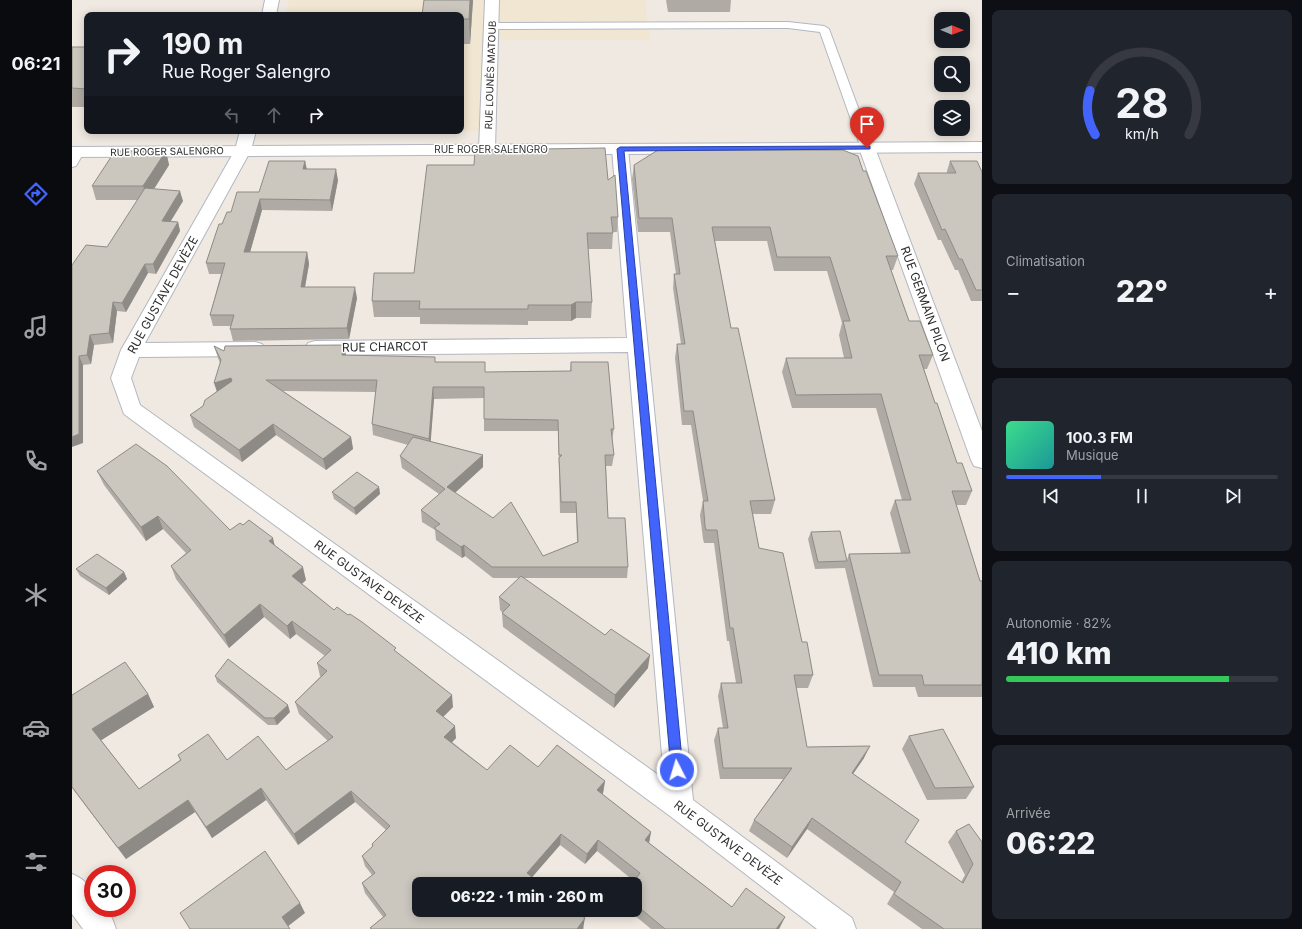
<!DOCTYPE html>
<html lang="fr">
<head>
<meta charset="utf-8">
<style>
  :root { --surface:#171b24; --page:#20242c; --text:#f1f3f6; --muted:#9ea1a6; --line:#363941; --accent:#4264fb }
  body { margin:0; font-family:Inter,sans-serif; background:var(--page); color:var(--text); height:100vh; display:flex; flex-direction:column; font-size:15px; white-space:nowrap }
  * { box-sizing:border-box; margin:0 }
  p { font-size:13px; color:var(--muted) }
  .icon { flex:none; width:22px; height:22px; fill:none; stroke:currentColor; stroke-width:2; stroke-linecap:round; stroke-linejoin:round }
  .map { position:relative; flex:1; overflow:hidden }
  .panel { display:flex; flex-direction:column; gap:10px; padding:10px; background:#0d0f14; width:320px }
  .panel>* { flex:none }
  .top-card { position:absolute; left:12px; top:12px; width:380px; height:122px; border-radius:8px; box-shadow:0 2px 10px #0003; background:#171b24; color:var(--text); overflow:hidden }
  .needle { width:26px; rotate:91deg }
  .controls { position:absolute; left:862px; top:12px; display:grid; gap:8px }
  .controls a { display:grid; place-items:center; width:36px; height:36px; border-radius:8px; background:var(--surface); box-shadow:0 2px 10px #0003; font-size:20px }
  .speed { position:absolute; left:12px; top:865px; display:flex; gap:8px; font-size:20px; font-weight:700; text-align:center }
  .speed>* { display:grid; place-content:center; width:52px; height:52px; border-radius:50%; background:var(--surface); box-shadow:0 2px 10px #0003; line-height:1 }
  .speed .limit { border:6px solid #d22; background:#fff; color:#111 }
  .pin { position:absolute; display:grid; place-items:center; width:34px; height:34px; color:#fff; margin:-41px -17px; border-radius:50% 50% 50% 0; rotate:-45deg; box-shadow:0 0 4px #0007 }
  .pin .icon { rotate:45deg }
  .me { position:absolute; width:44px; margin:-22px; rotate:355deg; stroke-linejoin:round; filter:drop-shadow(0 0 3px #0008) }
  .turn { display:flex; align-items:center; gap:14px; height:84px; padding:0 12px; font-size:18px }
  .turn .icon { width:52px; height:52px; stroke-width:2.5 }
  .turn b { display:block; font-size:28px; line-height:34px }
  .lanes { display:flex; align-items:center; height:38px; padding:0 12px; background:#0003; justify-content:center; gap:20px; direction:ltr }
  .lanes .off { opacity:.35 }
  .big { font-size:30px; font-weight:800; line-height:1.1 }
  .panel .tile { flex:1; display:flex; flex-direction:column; justify-content:center; gap:6px; min-width:0; padding:0 14px; border-radius:8px; background:var(--page) }
  .panel .dial { align-items:center; gap:0 }
  .dial svg { height:104px; overflow:visible; fill:none; stroke:var(--line); stroke-width:7; stroke-linecap:round; text-anchor:middle }
  .dial text { fill:var(--text); stroke:none }
  .song { display:flex; align-items:center; gap:12px }
  .cover { width:48px; height:48px; border-radius:6px; background:linear-gradient(135deg,hsl(150 70% 55%),hsl(180 70% 35%)) }
  .played { height:4px; border-radius:2px; background:linear-gradient(90deg,var(--accent) 35%,var(--line) 35%) }
  .keys { display:flex; justify-content:space-around; direction:ltr }
  .heat { display:flex; justify-content:space-between; align-items:center; font-size:22px; direction:ltr }
  .charge { height:6px; border-radius:3px; background:linear-gradient(90deg,#34c759 82%,var(--line) 0) }
  .trip { position:absolute; left:340px; top:877px; width:230px; height:40px; border-radius:8px; background:var(--surface); box-shadow:0 2px 10px #0003; font-weight:800; line-height:40px; text-align:center }
  main { display:flex; flex:1; min-height:0 }
  .tab-bar { display:flex; flex-direction:column; width:72px; justify-content:space-around; align-items:center; background:#090b0e; color:var(--muted) }
  .tab-bar .icon { width:28px; height:28px }
  .tab-bar .on { color:var(--accent) }
  .tab-bar b { font-size:18px; color:var(--text) }
  .map>svg:first-child { display:block }
  .education { fill:#f0e6d1 }
  .lines { fill:none; stroke-linecap:round; stroke-linejoin:round }
  .service-casing { stroke:#b4b7c1; stroke-width:2 }
  .minor-casing { stroke:#b4b7c1; stroke-width:2 }
  .secondary-casing { stroke:#b4b7c1; stroke-width:2 }
  .service { fill:#fff; fill-rule:evenodd }
  .minor { fill:#fff; fill-rule:evenodd }
  .secondary { fill:#fff; fill-rule:evenodd }
  .wall { fill:#afaba4; fill-rule:evenodd }
  .shaded-wall { fill:#8e8b86 }
  .building { fill:#cbc7bf; stroke:#8e8b86 }
  .route { fill:#4264fb; stroke:#2b41a3 }
  .labels { text-anchor:middle; stroke-width:3; stroke-linejoin:round; paint-order:stroke }
  .far-street-label { font-size:10px; fill:#2e2e2e; stroke:#fff }
  .street-label { font-size:12px; fill:#2e2e2e; stroke:#fff }
</style>
</head>
<body>
<main>
<nav class="tab-bar">
<b>06:21</b>
<svg class="icon on" aria-label="directions" viewBox="0 0 24 24"><path d="M12 3l9 9-9 9-9-9zM9 14v-3h6M13 9l2 2-2 2"/></svg>
<svg class="icon" aria-label="music" viewBox="0 0 24 24"><path d="M9 18V5l10-2v13"/><circle cx="6" cy="18" r="3"/><circle cx="16" cy="16" r="3"/></svg>
<svg class="icon" aria-label="phone" viewBox="0 0 24 24"><path d="M5 4h4l2 5-3 2q2 4 5 5l2-3 5 2v4C11 20 4 13 5 4z"/></svg>
<svg class="icon" aria-label="climate" viewBox="0 0 24 24"><path d="M12 3v18M4 7l16 10M4 17L20 7"/></svg>
<svg class="icon" aria-label="car" viewBox="0 0 24 24"><path d="M5 17H2v-5l4-1 3-4h7l3 4 3 1v5h-3M9 17h6M6 11h13"/><circle cx="7" cy="17" r="2"/><circle cx="17" cy="17" r="2"/></svg>
<svg class="icon" aria-label="filters" viewBox="0 0 24 24"><path d="M4 7h16M4 17h16"/><circle cx="9" cy="7" r="2"/><circle cx="15" cy="17" r="2"/></svg>
</nav>
<div class="map">
<svg width="910" height="929" viewBox="0 0 910 929">
  <rect width="100%" height="100%" fill="#efe9e1"/>
  <path class="education" d="M217,0H573L578,40H418L416,130L389,131V15H214Z"/>
  <g class="lines">
    <defs>
      <g id="service">
        <path d="M716,22L752,26L757,29L801,148L799,151L795,152L789,148L748,32L716,28L419,29L414,26L419,23Z"/>
        <path d="M6,148L12,152L4,166L0,167V152Z"/>
      </g>
      <g id="minor">
        <path d="M193,0H207L204,15H190Z"/>
        <path d="M413,0H427L423,149L421,153L415,154L409,153L407,149Z"/>
        <path d="M168,131H184L179,150L73,343L183,342L190,344L193,349L190,354L183,356L67,357L59,378L68,405L592,779L556,352L243,355L236,353L233,348L236,343L243,341L555,338L540,149L542,145L548,144L554,145L556,149L621,800L780,918L784,929H745L598,816L52,414L39,378L49,350L163,150Z"/>
        <path d="M795,143L801,145L803,148L910,431V468L902,466L899,460L787,148L789,145Z"/>
        <path d="M0,874C17,881 21,890 21,908H32L40,918L44,929H11L0,914Z"/>
      </g>
      <path id="secondary" d="M910,142V152L0,157V147Z"/>
    </defs>
    <use href="#service" class="service-casing"/>
    <use href="#minor" class="minor-casing"/>
    <use href="#secondary" class="secondary-casing"/>
    <use href="#service" class="service"/>
    <use href="#minor" class="minor"/>
    <use href="#secondary" class="secondary"/>
  </g>
  <g class="wall">
    <path d="M401,0L398,44H389V15Z"/>
    <path d="M594,0H659L658,12H596Z"/>
    <rect x="0" y="47" width="15" height="60"/>
    <path d="M94,151L97,165L82,189L111,201L99,221L106,222L108,231L84,274L76,273L54,312L45,311L41,343L22,345L19,364L11,365V443L0,265L35,247L66,200H24L20,186Z"/>
    <path d="M233,161L235,169L266,180L260,211L190,210L178,252H235L237,264L233,287L285,298L277,339L161,341L158,329L159,326H141L138,315L149,274H137L134,263L150,224L159,212Z"/>
    <path d="M878,161L910,172V301H899L886,270H883L869,240H866L842,184L846,173H875V171Z"/>
    <path d="M562,165L791,171L826,256L821,270H819L837,321L861,355L855,369H852L863,403L885,463L900,491L894,505H884L908,581H910V697H846L843,687H801L773,568L743,569L736,539L739,532L775,560L777,554L829,553L818,513L823,500H830L804,408H720L710,372L714,358H772L767,335L770,323L755,271H702L695,241H643L659,328L703,500L699,514H681L687,548L730,642L741,675L736,688H724L735,747L792,758L781,774L833,842L889,882L893,875L876,842L884,831L897,824L910,929H850L815,904L822,892L735,829L715,858L677,831L682,820L711,779H648L642,740L646,728H651L646,696L649,683H664L657,641H655L642,543H632L631,539L628,515L631,501L619,425H610L603,358L605,344H609L601,288L602,274H604L598,232H566L560,179Z"/>
    <path d="M536,180L546,217L545,232H541L540,249H516L520,302L519,318H504L499,321H456V325L348,324V317H302L300,301L342,273Z"/>
    <path d="M272,345L274,355L364,362H413V372L498,371L499,362L542,429L540,440L542,455L540,466H534L536,518L556,567L555,578H450L576,668L542,708L431,627L430,613H431L428,610L427,597L447,578H421L393,556L390,558L364,540L363,530L350,522L349,510L367,494L330,468L328,456L336,445L301,435L300,424L304,392L211,391L279,437L281,449L254,470L204,435L170,462L122,427L118,415L131,406L145,391L148,363L146,358L142,346L152,351ZM412,398V431H486L488,513H504L505,542L471,556L383,493L411,467V455L358,441L362,399Z"/>
    <path d="M25,471L158,530L203,546L234,580L230,584L262,610L325,653L381,707L371,717L384,738L380,742L415,770L466,767L533,781L531,793L530,794L579,832L577,843L660,907L713,917L707,929H579L556,910H563V884L562,881L525,851L513,864L488,845L460,877L512,928L511,929H299L298,928L311,917L293,893L290,883L300,875L293,866L290,856L300,847V844L314,830L283,802L226,845L194,800L140,838L123,812L54,859L0,788V695L76,694L82,707L29,740L67,789L108,760L106,755L155,760L214,770L256,741L227,714L223,702L249,676H248L245,663L253,656L224,634L218,639L192,617L157,648L104,579L99,566L114,553L91,529L74,541L32,485Z"/>
    <path d="M307,487L308,494L284,515L262,499L260,492Z"/>
    <path d="M4,569L52,572L55,579L37,595L8,576Z"/>
    <path d="M143,676L218,712L205,725H196L145,682Z"/>
    <path d="M837,736L902,787L894,799L855,800L830,749Z"/>
  </g>
  <g class="shaded-wall">
    <path d="M398,0H401L398,44L397,19Z"/>
    <path d="M94,151L97,165L75,200L71,186Z"/>
    <path d="M233,161L235,172L231,169Z"/>
    <path d="M264,169L266,180L260,211L258,200Z"/>
    <path d="M108,191L111,201L93,230L90,221Z"/>
    <path d="M188,199L190,210L175,263L172,252Z"/>
    <path d="M106,222L108,231L84,274L81,264Z"/>
    <path d="M235,252L237,264L231,298L229,287Z"/>
    <path d="M73,264L76,273L54,312L50,303Z"/>
    <path d="M283,287L285,298L277,339L275,328Z"/>
    <path d="M41,302L45,311L41,343L37,333Z"/>
    <path d="M504,302V318L499,321V305Z"/>
    <path d="M18,335L22,345L19,364L15,355Z"/>
    <path d="M272,345L274,356L270,355Z"/>
    <path d="M7,356L11,365V443L0,447V437Z"/>
    <path d="M159,378L162,389L146,395L142,383Z"/>
    <path d="M361,387L362,399L358,451L357,439Z"/>
    <path d="M201,424L204,435L170,462L167,450Z"/>
    <path d="M279,437L281,449L254,470L251,459Z"/>
    <path d="M411,455V467L376,499L375,487Z"/>
    <path d="M307,487L308,494L284,515L282,508Z"/>
    <path d="M86,516L91,529L74,541L69,527Z"/>
    <path d="M201,538L204,551L197,541Z"/>
    <path d="M392,545L393,556L390,558L389,547Z"/>
    <path d="M231,567L234,580L224,589L220,576Z"/>
    <path d="M52,572L55,579L37,595L34,588Z"/>
    <path d="M188,604L192,617L157,648L152,635Z"/>
    <path d="M220,621L224,634L218,639L215,626Z"/>
    <path d="M578,655L576,668L542,708L543,695Z"/>
    <path d="M76,694L82,707L28,741L20,729Z"/>
    <path d="M380,695L381,707L365,723L364,711Z"/>
    <path d="M216,705L218,712L205,725L202,718Z"/>
    <path d="M383,726L384,738L374,749L372,737Z"/>
    <path d="M798,746L792,758L774,784L780,773Z"/>
    <path d="M533,781L531,793L524,802L525,790Z"/>
    <path d="M189,788L194,800L140,838L134,827Z"/>
    <path d="M279,791L283,802L226,845L222,834Z"/>
    <path d="M116,800L123,812L54,859L46,848Z"/>
    <path d="M740,818L735,829L715,858L720,847Z"/>
    <path d="M579,832L577,843L571,851L573,840Z"/>
    <path d="M489,834L488,845L455,883V873Z"/>
    <path d="M526,840L525,851L513,864L515,854Z"/>
    <path d="M228,903L233,913L215,927L210,917Z"/>
    <path d="M713,917L707,929H704Z"/>
    <path d="M513,918L511,929H505Z"/>
  </g>
  <g class="building">
    <path d="M352,0H398L397,19H389V15H350Z"/>
    <path d="M0,47H15V89L0,88Z"/>
    <path d="M533,148L536,180L543,175L546,217H539L541,233H515L520,302H504L499,305H456V309H347L348,301H300L302,273H342L355,165H402L403,150Z"/>
    <path d="M586,150H771L786,156L791,171H794L826,256H814L837,321H848L861,355H847L863,403H865L885,463H890L900,491H880L908,581H910V685H852L850,675H807L777,554L838,553L823,500H839L809,394L724,395L714,358H780L771,321H778L758,257H705L698,227H640L659,328H666L703,500L678,501L687,548L711,553L730,642H735L741,675H722L735,747L798,746L780,773L847,820L833,842L891,883L901,864L884,831L897,824L910,842V929H872L822,894L829,882L740,818L720,847L682,820L720,768H651L646,728H656L649,683H670L661,628H658L645,530H634L633,526L631,501H636L621,411H612L605,344H613L602,274H608L600,218H567L562,165Z"/>
    <path d="M43,151H94L71,186H20Z"/>
    <path d="M197,161H233L231,169H264L258,200L188,199L172,252H235L229,287H283L275,328L158,329L162,315H138L153,263H134L147,224H150L155,212H159L165,192H187Z"/>
    <path d="M878,161H905L910,172V290H904L890,259H887L873,229L870,230L846,173H884Z"/>
    <path d="M73,188L108,191L90,221L106,222L81,264H73L50,303L41,302L37,333L18,335L15,355L7,356V434L0,437V265L14,245L35,247Z"/>
    <path d="M272,345L270,355L363,357V362H413V372L499,371V362H536L542,429H539L542,455H533L536,518H553L556,567H420L392,545L389,547L362,528L368,524L349,510L373,489L328,456L341,437L411,455L375,487L421,518L439,502L471,556L506,542L504,502H489L487,458L490,455H487L486,420L412,419V387H361L357,439L300,424L305,380H194L279,437L251,459L201,424L167,450L118,415L131,406L133,400L160,381L159,378L142,383L149,360L142,346L152,351L153,346Z"/>
    <path d="M64,444L95,466L158,530L168,523L171,525L177,520L201,538L197,541L231,567L220,576L262,610L265,607L276,615L278,614L290,622L324,648L322,650L380,695L364,711L383,726L372,737L415,770L438,745L466,767L485,745L533,781L525,790L579,832L573,840L660,907L674,888L713,917L704,929H593L563,904V884H560L568,873L526,840L515,854L489,834L455,873L469,884H347V910H502L513,918L505,929H300L298,928L314,915L290,883L303,873L290,856L301,846L300,844L318,826L279,791L222,834L189,788L134,827L116,800L46,848L0,787V695L53,662L76,694L20,729L67,789L109,760L106,755L136,734L155,760L186,736L214,770L261,737L223,702L255,671L245,663L259,650L220,621L215,626L188,604L152,635L99,566L119,550L86,516L69,527L25,471Z"/>
    <path d="M285,472L307,487L282,508L260,492Z"/>
    <path d="M768,531L775,561L746,562L739,532Z"/>
    <path d="M25,554L52,572L34,588L4,569Z"/>
    <path d="M449,576L533,635L539,629L578,655L543,695L430,613L438,605L427,597Z"/>
    <path d="M156,659L216,705L202,718H193L143,676Z"/>
    <path d="M871,729L902,787L863,788L837,736Z"/>
    <path d="M193,851L228,903L210,917L218,929H118L108,913Z"/>
  </g>
  <path class="route" d="M795,146H798V149L552,151L611,770L609,774L605,775L601,774L599,770L545,149L548,147Z"/>
  <g class="labels">
    <g class="far-street-label">
      <text transform="translate(418 75) rotate(-88)" y="4">RUE LOUNÈS MATOUB</text>
      <text x="419" y="153">RUE ROGER SALENGRO</text>
      <text transform="translate(95 151) rotate(-1)" y="4">RUE ROGER SALENGRO</text>
    </g>
    <g class="street-label">
      <text transform="translate(91 295) rotate(-61)" y="4">RUE GUSTAVE DEVÈZE</text>
      <text transform="translate(853 304) rotate(70)" y="4">RUE GERMAIN PILON</text>
      <text transform="translate(313 347) rotate(-1)" y="4">RUE CHARCOT</text>
      <text transform="translate(297 582) rotate(36)" y="4">RUE GUSTAVE DEVÈZE</text>
      <text transform="translate(656 843) rotate(37)" y="4">RUE GUSTAVE DEVÈZE</text>
    </g>
  </g>
</svg>
<div class="controls">
<a><svg class="needle" viewBox="-14 -14 28 28"><path d="M0-13l5 13h-10z" fill="#e53935"/><path d="M0 13l5-13h-10z" fill="#9ea1a6"/></svg></a>
<a><svg class="icon" aria-label="search" viewBox="0 0 24 24"><circle cx="10" cy="10" r="6"/><path d="M15 15l6 6"/></svg></a>
<a><svg class="icon" aria-label="layers" viewBox="0 0 24 24"><path d="M12 4l9 5-9 5-9-5zM3 14l9 5 9-5"/></svg></a>
</div>
<div class="speed"><div class="limit">30</div></div>
<div class="pin" style="left:795px;top:148px;background:#d93025"><svg class="icon" aria-label="arrive" viewBox="0 0 24 24"><path d="M6 21V4h12l-3 4 3 4H6"/></svg></div>
<svg class="me" style="left:605px;top:770px" viewBox="-20 -20 40 40"><circle r="17" fill="#4264fb" stroke="#fff" stroke-width="3"/><path d="M0-11L8 9 0 5-8 9z" fill="#fff"/></svg>
<div class="trip">06:22 · 1 min · 260 m</div>
<div class="top-card">
<div class="turn"><svg class="icon" aria-label="right" viewBox="0 0 24 24"><path d="M7 20v-9h11M14 6l5 5-5 5"/></svg><div><b>190 m</b>Rue Roger Salengro</div></div>
<div class="lanes"><svg class="icon off" aria-label="left" viewBox="0 0 24 24"><path d="M17 20v-9H6M10 6l-5 5 5 5"/></svg><svg class="icon off" aria-label="ahead" viewBox="0 0 24 24"><path d="M12 20V5M6 11l6-6 6 6"/></svg><svg class="icon" aria-label="right" viewBox="0 0 24 24"><path d="M7 20v-9h11M14 6l5 5-5 5"/></svg></div>
</div>
</div>
<section class="panel">
<div class="tile dial"><svg viewBox="0 0 100 80">
<path d="M14 69A42 42 0 1 1 86 69"/>
<path d="M14 69A42 42 0 0 1 10 35" stroke="#4264fb"/>
<text x="50" y="56" font-size="32" font-weight="700">28</text>
<text x="50" y="72" font-size="11">km/h</text>
</svg></div>
<div class="tile"><p>Climatisation</p>
<div class="heat"><a>−</a><b class="big">22°</b><a>+</a></div>
</div>
<div class="tile">
<div class="song"><i class="cover"></i><div><b>100.3 FM</b><p>Musique</p></div></div>
<div class="played"></div>
<div class="keys"><svg class="icon" aria-label="previous" viewBox="0 0 24 24"><path d="M18 5L8 12l10 7zM5 5v14"/></svg><svg class="icon" aria-label="pause" viewBox="0 0 24 24"><path d="M8 5v14M16 5v14"/></svg><svg class="icon" aria-label="next" viewBox="0 0 24 24"><path d="M6 5l10 7-10 7zM19 5v14"/></svg></div>
</div>
<div class="tile"><p>Autonomie · 82%</p><b class="big">410 km</b><div class="charge"></div></div>
<div class="tile"><p>Arrivée</p><b class="big">06:22</b></div>
</section>
</main>
</body>
</html>
